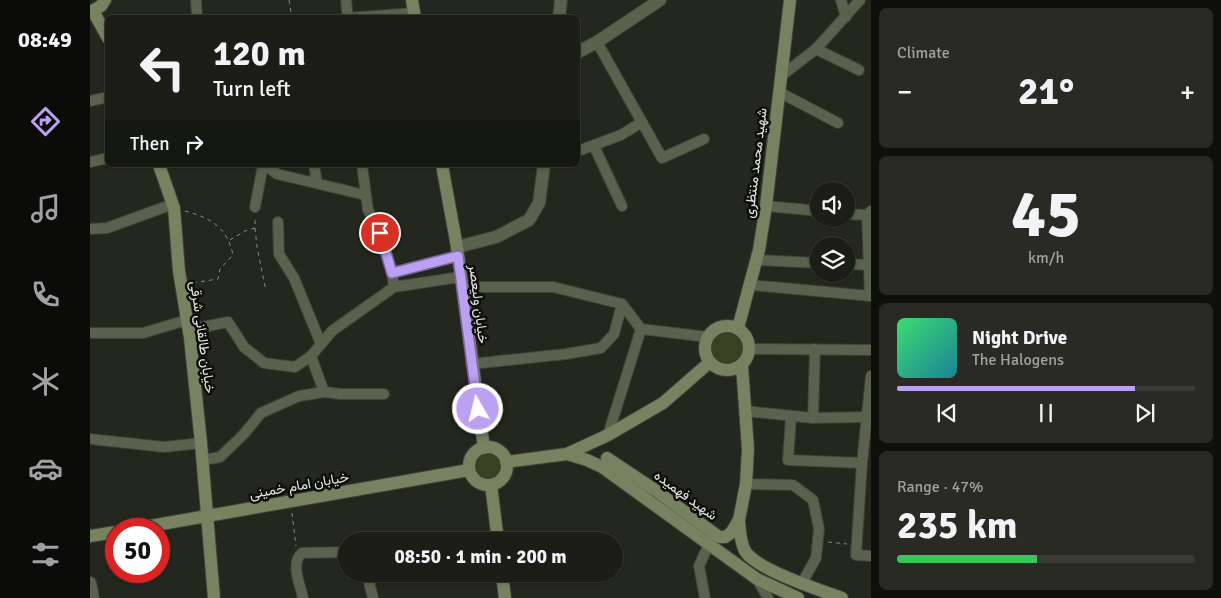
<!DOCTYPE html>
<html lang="en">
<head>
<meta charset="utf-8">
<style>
  :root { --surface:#1b1d16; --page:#282a23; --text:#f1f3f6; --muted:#a0a2a1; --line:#393b35; --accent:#bca0f2 }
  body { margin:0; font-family:Signika,Vazirmatn,sans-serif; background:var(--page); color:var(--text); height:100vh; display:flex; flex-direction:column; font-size:19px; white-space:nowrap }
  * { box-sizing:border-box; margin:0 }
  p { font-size:16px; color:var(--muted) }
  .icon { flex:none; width:28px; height:28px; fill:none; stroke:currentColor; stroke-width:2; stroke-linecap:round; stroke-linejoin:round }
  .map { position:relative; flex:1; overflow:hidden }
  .details { display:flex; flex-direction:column; gap:8px; padding:8px; background:#0f100c; width:350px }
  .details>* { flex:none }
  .hud { position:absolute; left:15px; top:15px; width:475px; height:152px; border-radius:8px; box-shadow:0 1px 4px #0004,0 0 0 1px var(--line); background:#1b1d16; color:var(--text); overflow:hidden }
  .tools { position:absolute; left:720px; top:182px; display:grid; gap:10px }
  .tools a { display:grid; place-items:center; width:45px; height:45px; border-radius:50%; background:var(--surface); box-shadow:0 1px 4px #0004,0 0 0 1px var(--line); font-size:25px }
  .speed { position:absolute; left:15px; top:518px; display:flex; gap:10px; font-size:25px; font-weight:700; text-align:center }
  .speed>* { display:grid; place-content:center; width:65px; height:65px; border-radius:50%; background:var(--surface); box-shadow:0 1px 4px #0004,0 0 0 1px var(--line); line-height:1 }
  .speed .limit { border:8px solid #d22; background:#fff; color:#111 }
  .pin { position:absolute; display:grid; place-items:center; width:42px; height:42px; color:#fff; margin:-21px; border:2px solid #fff; border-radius:50%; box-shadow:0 1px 5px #0007 }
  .me { position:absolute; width:55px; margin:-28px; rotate:352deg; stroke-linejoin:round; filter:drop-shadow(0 0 4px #0008) }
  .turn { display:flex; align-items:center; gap:18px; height:105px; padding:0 25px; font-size:22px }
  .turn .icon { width:65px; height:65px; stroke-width:2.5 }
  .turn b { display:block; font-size:35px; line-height:42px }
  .then { display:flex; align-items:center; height:48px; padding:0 25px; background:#0003; gap:10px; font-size:19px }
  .big { font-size:38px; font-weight:700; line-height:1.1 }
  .details .tile { flex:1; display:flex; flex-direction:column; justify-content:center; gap:8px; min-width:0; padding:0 18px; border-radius:8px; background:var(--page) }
  .details .dial { align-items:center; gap:0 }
  .dial b { font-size:65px; line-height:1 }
  .song { display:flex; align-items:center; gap:15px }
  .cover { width:60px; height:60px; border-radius:8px; background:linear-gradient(135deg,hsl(140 70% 55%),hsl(190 70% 35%)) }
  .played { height:5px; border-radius:2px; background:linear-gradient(90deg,var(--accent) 80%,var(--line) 80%) }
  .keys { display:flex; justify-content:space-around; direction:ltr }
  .heat { display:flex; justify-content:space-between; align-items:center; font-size:28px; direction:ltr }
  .charge { height:8px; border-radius:4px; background:linear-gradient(90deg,#34c759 47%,var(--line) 0) }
  .trip { position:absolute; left:248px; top:532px; width:285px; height:50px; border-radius:25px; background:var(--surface); box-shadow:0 1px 4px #0004,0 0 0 1px var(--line); font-weight:700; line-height:50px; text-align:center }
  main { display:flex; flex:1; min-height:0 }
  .tabs { display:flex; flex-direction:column; width:90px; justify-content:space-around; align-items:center; background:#0b0c09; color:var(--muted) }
  .tabs .icon { width:35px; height:35px }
  .tabs .selected { color:var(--accent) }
  .tabs b { font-size:22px; color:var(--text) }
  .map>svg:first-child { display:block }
  .green { fill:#384122 }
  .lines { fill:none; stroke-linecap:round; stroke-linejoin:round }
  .minor-casing { stroke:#3f4238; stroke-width:12 }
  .tertiary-casing { stroke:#3f4238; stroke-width:14 }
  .secondary-casing { stroke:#3f4238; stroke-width:14 }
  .path { stroke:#888b82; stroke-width:1; stroke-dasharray:4 4; stroke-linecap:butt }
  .minor { stroke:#5a614c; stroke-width:10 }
  .tertiary { stroke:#5a614c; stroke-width:12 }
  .secondary { stroke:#778260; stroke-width:12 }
  .route-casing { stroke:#7a689d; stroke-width:12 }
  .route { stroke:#bca0f2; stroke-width:9 }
  .labels { text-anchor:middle; stroke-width:5; stroke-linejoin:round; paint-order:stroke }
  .street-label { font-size:14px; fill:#e5e8e1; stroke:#0e0f0b }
</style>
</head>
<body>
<main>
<nav class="tabs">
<b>08:49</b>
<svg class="icon selected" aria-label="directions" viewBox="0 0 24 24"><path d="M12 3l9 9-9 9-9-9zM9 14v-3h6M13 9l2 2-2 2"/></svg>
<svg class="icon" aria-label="music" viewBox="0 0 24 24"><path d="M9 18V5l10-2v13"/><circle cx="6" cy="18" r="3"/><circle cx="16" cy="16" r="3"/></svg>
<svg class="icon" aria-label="phone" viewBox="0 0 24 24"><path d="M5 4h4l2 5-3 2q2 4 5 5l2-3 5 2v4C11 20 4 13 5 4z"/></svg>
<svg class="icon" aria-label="climate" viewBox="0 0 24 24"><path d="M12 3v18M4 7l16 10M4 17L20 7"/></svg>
<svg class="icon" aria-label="car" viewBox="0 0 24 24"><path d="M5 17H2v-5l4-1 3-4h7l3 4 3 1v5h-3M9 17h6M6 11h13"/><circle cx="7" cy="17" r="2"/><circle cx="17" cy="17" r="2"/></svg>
<svg class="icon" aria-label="filters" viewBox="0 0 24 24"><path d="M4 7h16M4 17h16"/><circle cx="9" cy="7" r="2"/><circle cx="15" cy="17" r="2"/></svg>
</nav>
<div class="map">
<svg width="781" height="598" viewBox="0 0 781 598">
  <rect width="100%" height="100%" fill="#24271d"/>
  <g class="green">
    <circle cx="638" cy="348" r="17"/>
    <circle cx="398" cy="466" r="16"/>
  </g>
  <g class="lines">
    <defs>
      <g id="minor">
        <path d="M106,0L107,18"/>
        <path d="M256,0L258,18"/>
        <path d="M751,0L756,17"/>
        <path d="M258,18L324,13"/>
        <path d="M507,42L572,158L614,139"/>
        <path d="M726,49L769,70"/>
        <path d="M691,76L726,49L770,0"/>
        <path d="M689,92L748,123"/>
        <path d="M0,101L18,97"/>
        <path d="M504,146L532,206"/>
        <path d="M488,151L531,135L552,122"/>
        <path d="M0,162L18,158"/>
        <path d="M175,165L187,174L275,195"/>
        <path d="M224,165L227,183"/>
        <path d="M272,165L278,210L290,233L302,273L304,287"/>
        <path d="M676,206L729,211"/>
        <path d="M165,207L173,165"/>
        <path d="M756,214L777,215L781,211"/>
        <path d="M777,215L780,296"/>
        <path d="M188,222L189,254L204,278L231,344"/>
        <path d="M0,229L17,228L83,204"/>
        <path d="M666,260L729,263"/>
        <path d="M756,264L781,265"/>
        <path d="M302,273L368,256"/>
        <path d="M660,285L781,296"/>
        <path d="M392,287H463L532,304L551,329L618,337"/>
        <path d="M98,330L138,322L154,347L174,363L205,367L221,356L242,331L304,287L370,277"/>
        <path d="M0,333H53L97,320"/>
        <path d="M660,349L781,350"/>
        <path d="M381,364L476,354L511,348L524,334L532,304"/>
        <path d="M781,376L772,463L766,555L781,556"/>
        <path d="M234,392L251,394H294"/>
        <path d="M655,411L723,418L777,417"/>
        <path d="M701,417L698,460L772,463"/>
        <path d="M723,418L725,349"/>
        <path d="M518,435L551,329"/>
        <path d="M0,439L74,447L111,443"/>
        <path d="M113,460L130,457L154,434L171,413L209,396L234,392L221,356"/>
        <path d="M656,484L703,485L723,500L729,529L726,558L712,583"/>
        <path d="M277,574L283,598"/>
        <path d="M667,579L678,598"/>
        <path d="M213,598C210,584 200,563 212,553L256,552"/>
        <path d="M615,598L609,566L619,544"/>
      </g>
      <g id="tertiary">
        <path d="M469,18L471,0"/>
        <path d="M488,52L507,42L570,0"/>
        <path d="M367,247L406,237L439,220L449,203L454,165"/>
        <path d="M0,583L3,598"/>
      </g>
      <g id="secondary">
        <path d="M322,0L325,18"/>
        <path d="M3,11L18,38"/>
        <path d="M0,12L11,6L15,0"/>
        <path d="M69,165L84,208L89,271L100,338L111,443L124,598"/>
        <path d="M352,165L367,247L394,448"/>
        <circle cx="637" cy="348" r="22"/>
        <path d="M648,328L669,250L676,206L700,0"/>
        <circle cx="398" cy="466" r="19"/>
        <path d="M477,454L497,460L512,467L667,579L708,598"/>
        <path d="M517,458L565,490L629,537H635L641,533L649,520L656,484L658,449L652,366"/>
        <path d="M416,462L477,454L518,435L573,403L620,362"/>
        <path d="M401,485L408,541"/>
        <path d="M649,520C650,530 650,542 655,551C667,570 730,590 752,598"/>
        <path d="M43,529L379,470"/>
        <path d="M0,536L26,532"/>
        <path d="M412,574L415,598"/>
      </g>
    </defs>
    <use href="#minor" class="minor-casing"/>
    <use href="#tertiary" class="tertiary-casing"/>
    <use href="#secondary" class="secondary-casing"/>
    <g class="path">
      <path d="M199,0L202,18"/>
      <path d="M95,211C121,218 137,227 143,255L130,269L128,279L102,283"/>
      <path d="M165,228L167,247L176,291"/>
      <path d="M140,240L155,231L165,228V216"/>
      <path d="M202,513L206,546"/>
      <path d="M738,542L757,544"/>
    </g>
    <use href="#minor" class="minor"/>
    <use href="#tertiary" class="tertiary"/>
    <use href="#secondary" class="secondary"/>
  </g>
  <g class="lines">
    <defs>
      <path id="route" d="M290,233L302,273L368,256L388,409"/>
    </defs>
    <use href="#route" class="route-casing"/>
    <use href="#route" class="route"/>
  </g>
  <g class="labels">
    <g class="street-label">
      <text transform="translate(665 163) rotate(-83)" y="5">شهید محمد منتظری</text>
      <text transform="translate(389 304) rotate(83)" y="5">خیابان ولیعصر</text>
      <text transform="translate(113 337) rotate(82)" y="5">خیابان طالقانی شرقی</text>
      <text transform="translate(209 485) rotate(-10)" y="5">خیابان امام خمینی</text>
      <text transform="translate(596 495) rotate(36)" y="5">شهید فهمیده</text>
    </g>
  </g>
</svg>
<div class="tools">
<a><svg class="icon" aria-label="sound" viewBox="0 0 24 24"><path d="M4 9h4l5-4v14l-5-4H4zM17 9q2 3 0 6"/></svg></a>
<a><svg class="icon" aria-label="layers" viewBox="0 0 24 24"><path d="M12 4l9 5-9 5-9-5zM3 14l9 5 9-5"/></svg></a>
</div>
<div class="speed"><div class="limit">50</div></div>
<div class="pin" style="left:290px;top:233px;background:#d93025"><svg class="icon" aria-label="arrive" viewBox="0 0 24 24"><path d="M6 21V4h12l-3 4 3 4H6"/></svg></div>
<svg class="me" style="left:388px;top:409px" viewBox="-20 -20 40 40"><circle r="17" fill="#bca0f2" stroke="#fff" stroke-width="3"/><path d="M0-11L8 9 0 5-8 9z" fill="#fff"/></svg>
<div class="trip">08:50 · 1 min · 200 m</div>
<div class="hud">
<div class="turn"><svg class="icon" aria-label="left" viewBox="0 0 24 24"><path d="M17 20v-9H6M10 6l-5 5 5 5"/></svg><div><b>120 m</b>Turn left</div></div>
<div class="then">Then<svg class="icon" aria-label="right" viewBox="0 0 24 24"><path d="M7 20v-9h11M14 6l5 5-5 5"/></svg></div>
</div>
</div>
<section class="details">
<div class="tile"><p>Climate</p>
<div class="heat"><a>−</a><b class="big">21°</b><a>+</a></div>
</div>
<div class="tile dial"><b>45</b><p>km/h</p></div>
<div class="tile">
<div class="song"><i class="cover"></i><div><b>Night Drive</b><p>The Halogens</p></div></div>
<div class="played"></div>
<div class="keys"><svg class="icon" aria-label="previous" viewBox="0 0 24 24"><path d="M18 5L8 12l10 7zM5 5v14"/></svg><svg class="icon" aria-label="pause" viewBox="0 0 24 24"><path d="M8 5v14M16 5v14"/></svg><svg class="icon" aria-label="next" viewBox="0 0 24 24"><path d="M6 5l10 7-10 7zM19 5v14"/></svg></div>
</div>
<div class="tile"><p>Range · 47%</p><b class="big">235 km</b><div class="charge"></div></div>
</section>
</main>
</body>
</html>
